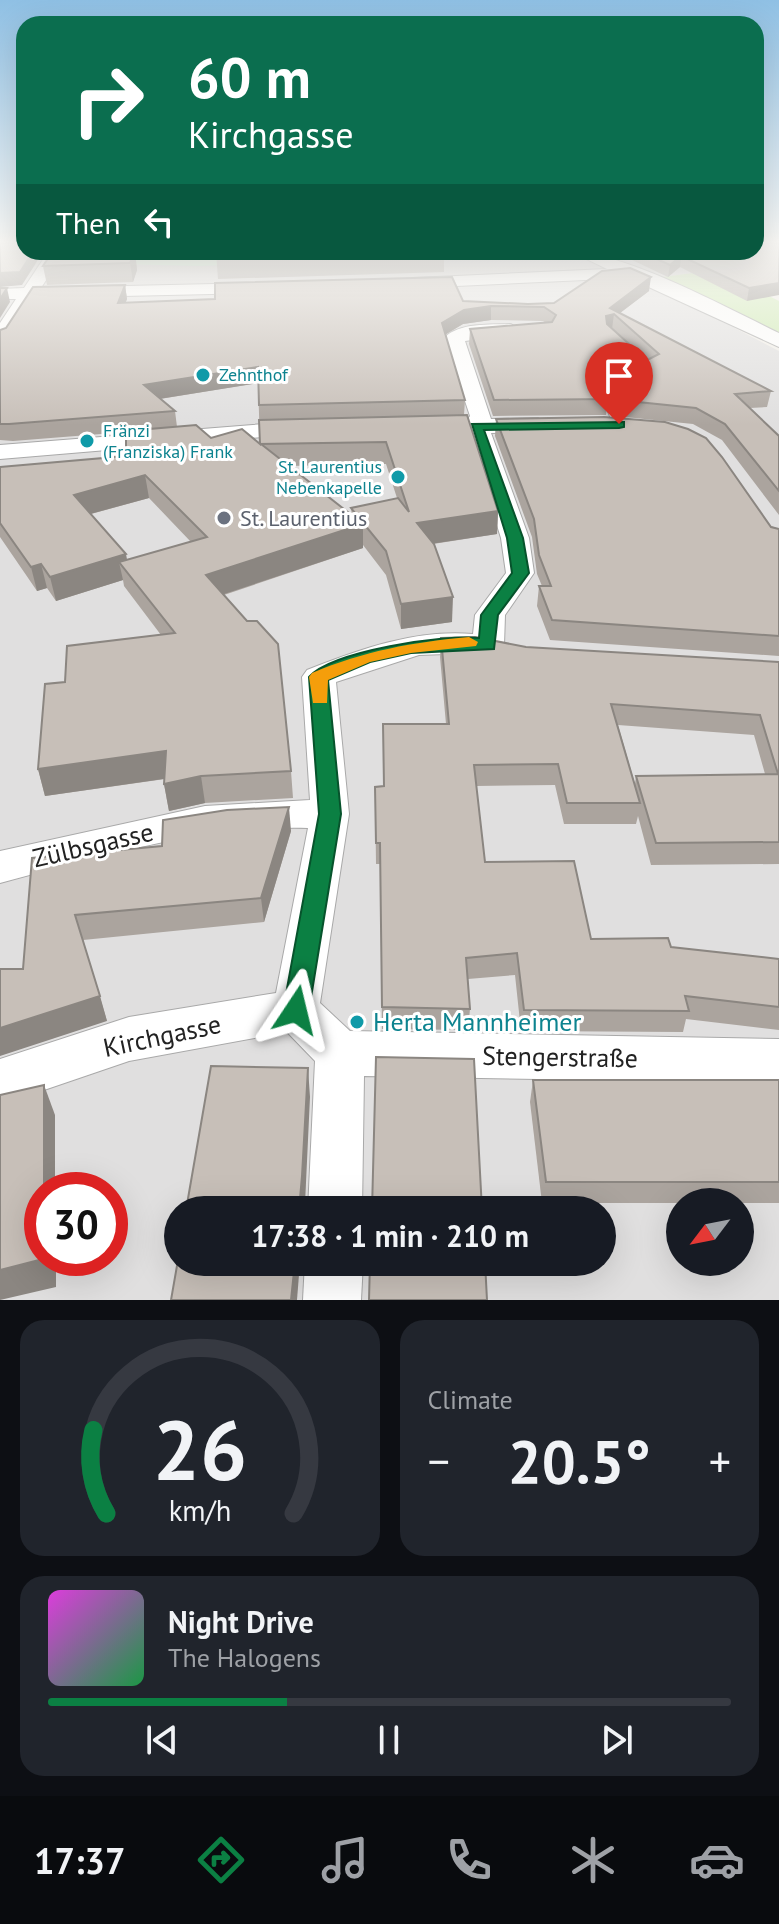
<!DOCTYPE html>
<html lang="en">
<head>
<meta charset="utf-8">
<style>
  :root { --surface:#171b24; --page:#20242c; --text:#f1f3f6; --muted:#9ea1a6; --line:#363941; --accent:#0b8043 }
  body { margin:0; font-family:"PT Sans",sans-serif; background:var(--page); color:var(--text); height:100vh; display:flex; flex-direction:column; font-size:30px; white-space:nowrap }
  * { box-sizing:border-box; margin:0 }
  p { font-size:26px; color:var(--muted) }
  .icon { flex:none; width:44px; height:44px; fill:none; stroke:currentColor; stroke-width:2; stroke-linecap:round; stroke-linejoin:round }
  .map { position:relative; height:1300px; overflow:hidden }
  .side { display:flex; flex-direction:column; gap:20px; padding:20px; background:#0d0f14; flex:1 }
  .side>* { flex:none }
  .hud { position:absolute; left:16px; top:16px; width:748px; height:244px; border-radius:24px; box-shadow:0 8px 32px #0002; background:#0b6e4f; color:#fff; overflow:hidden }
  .needle { width:52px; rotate:238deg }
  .fabs { position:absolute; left:666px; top:1188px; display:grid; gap:16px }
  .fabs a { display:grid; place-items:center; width:88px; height:88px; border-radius:50%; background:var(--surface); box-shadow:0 8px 32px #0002; font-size:40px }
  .speed { position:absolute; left:24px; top:1172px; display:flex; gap:16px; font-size:40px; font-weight:700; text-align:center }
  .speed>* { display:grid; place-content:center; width:104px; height:104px; border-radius:50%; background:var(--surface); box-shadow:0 8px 32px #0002; line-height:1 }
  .speed .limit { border:12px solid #d22; background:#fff; color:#111 }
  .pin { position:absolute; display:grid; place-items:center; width:68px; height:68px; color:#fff; margin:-82px -34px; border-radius:50% 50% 50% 0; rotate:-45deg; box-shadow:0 0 8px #0007 }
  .pin .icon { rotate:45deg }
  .me { position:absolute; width:88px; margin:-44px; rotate:10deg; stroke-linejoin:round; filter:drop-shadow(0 0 6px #0008) }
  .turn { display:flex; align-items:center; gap:28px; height:168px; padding:0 40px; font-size:36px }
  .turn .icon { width:104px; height:104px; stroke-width:2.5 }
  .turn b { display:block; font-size:56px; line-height:68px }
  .then { display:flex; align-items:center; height:76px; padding:0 40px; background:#0003; gap:16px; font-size:30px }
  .big { font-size:60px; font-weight:700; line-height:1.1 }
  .side .widget { flex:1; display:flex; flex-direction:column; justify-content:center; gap:12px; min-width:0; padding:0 28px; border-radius:24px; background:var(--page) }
  .side .dial { align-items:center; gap:0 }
  .dial svg { height:208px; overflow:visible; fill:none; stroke:var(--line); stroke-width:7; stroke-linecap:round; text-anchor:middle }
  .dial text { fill:var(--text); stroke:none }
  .song { display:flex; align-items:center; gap:24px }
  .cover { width:96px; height:96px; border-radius:12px; background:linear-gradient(135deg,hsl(300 70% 55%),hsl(140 70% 35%)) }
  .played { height:8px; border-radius:4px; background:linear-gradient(90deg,var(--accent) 35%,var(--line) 35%) }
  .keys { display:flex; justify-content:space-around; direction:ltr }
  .heat { display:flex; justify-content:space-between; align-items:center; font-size:44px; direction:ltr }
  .side .tiles { flex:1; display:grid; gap:20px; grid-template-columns:1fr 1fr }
  .widget:last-child { grid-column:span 2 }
  .trip { position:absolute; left:164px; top:1196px; width:452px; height:80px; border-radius:40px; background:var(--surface); box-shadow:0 8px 32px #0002; font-weight:700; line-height:80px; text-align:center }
  .menu { display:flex; height:128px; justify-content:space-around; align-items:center; background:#090b0e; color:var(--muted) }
  .menu .icon { width:56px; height:56px }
  .menu .active { color:var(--accent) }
  .menu b { font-size:36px; color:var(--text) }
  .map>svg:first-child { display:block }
  .residential { fill:#e0dfdf; fill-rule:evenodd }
  .grass { fill:#cdebb0 }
  .park { fill:#c8facc }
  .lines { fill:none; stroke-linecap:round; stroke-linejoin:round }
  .service-casing { stroke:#a9a9a9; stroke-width:2 }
  .minor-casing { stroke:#a9a9a9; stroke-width:2 }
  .service { fill:#fff; fill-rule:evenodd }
  .minor { fill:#fff; fill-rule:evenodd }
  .wall { fill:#aba49e; fill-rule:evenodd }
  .shaded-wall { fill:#8b8681 }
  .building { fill:#c7bfb8; stroke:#8b8681; stroke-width:2 }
  .route { fill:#0b8043; stroke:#07532c; stroke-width:2 }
  .slow { fill:#f59e0b }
  .culture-dot { fill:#0f9aa8; stroke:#fff; stroke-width:3 }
  .worship-dot { fill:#6b7280; stroke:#fff; stroke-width:3 }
  .labels { text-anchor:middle; stroke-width:6; stroke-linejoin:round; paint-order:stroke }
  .far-culture-label { font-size:18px; fill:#0d838f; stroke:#fff; text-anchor:start }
  .worship-label { font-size:22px; fill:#5b616d; stroke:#fff; text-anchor:start }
  .near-street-label { font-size:26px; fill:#222; stroke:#fff }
  .near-culture-label { font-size:26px; fill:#0d838f; stroke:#fff; text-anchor:start }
</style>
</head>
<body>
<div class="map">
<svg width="779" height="1300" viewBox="0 0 779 1300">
  <rect width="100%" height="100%" fill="#f2efe9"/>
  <path class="residential" d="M0,243L24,252H678L717,270L676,285L656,287L779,351V1300H0ZM42,1190H110V1258H42ZM680,1202H740V1262H680ZM178,1210H602V1262H178Z"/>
  <path class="grass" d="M717,270L779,301V336L662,277Z"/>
  <path class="park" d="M81,252H307L309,262L198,266L75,263Z"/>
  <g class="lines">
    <defs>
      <path id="service" d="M624,344L654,370L610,390L625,424L619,427L613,424L599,389L642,369L621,349L619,347Z"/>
      <g id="minor">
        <path d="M48,252H64L41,288L259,283L268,288L259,293L34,298L7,341L0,343V323L16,299H0V289L24,288Z"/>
        <path d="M572,252C625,252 729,309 779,333V347L629,278L413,288L405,283L413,278L607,269Z"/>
        <path d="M511,324L520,330L518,334L465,341L491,419L538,418L549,425L538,432L491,433L529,538L534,573L505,615L504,645L499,652L419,655L336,682L349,814L320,1003L350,1031L779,1039V1083L364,1076L362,1210H308L315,1061L287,1032L129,1061L0,1105V1059L129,1017L276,993L308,828C203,825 101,856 0,883V851L205,806L310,800L302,677L307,670C360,649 416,629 473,634L475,615L506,573L501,538L468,433L429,434L418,427L429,420L468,419L470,416L444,338C460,322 490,325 511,324Z"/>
        <path d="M302,421L310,423L313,428L310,433L0,459V445Z"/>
        <path d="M305,1262H363L361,1300H303Z"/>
      </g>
    </defs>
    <use href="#service" class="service-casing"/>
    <use href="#minor" class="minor-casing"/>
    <use href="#service" class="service"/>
    <use href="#minor" class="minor"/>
  </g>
  <g class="wall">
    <path d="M779,243L747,301L680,267L668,277L615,252H756Z"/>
    <path d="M135,252L137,270L133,282L47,285L43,266Z"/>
    <path d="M216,252H444V272L218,279Z"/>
    <path d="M125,285L127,299L125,303L463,301L528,304L554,303L649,291L620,313L771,391L767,407L750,408L779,436V515L722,440L693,424L625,417L614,392L616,378L603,385L608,399L606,415L493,416L469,344L470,329L546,323L543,321L491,320L463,324L445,335L465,400L464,415L498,511L497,534L433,544L452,622L401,629L386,575L363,545V548L224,595L291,771L293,798L205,803L169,811L164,784L165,779L45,796L38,769L65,682L161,635L124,586L123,580L56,601L47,588L37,591L0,537V467L126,456V432L13,441L0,440V330ZM639,353L647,360L637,365ZM258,383L260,444L211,438L177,427L175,411L160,399ZM386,464L397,498L351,508L352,516L288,466ZM149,498L191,542L127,560L91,514Z"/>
    <path d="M496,419L779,529V656L550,640L537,606L539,586H542L537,574L532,537L495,436Z"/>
    <path d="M441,638L526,647L779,662V864L651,865L638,816L636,824H564L555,785L476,786L485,862L591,939L779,959V1030L686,1019L683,1032L521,1031L515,975L468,979L470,1009L468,1030L382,1029L380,864H376L375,787L384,786L446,724L440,657ZM618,725L754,735L765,774L636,776L635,784Z"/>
    <path d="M291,831L264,922L83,940L107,1021L23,969L32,858L162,846Z"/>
    <path d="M533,1080H779V1203H542L530,1102Z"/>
  </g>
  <g class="shaded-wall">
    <path d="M33,252H43L22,285L0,287V273Z"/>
    <path d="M135,252L137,270L133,282L130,263Z"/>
    <path d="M681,256L680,267L668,277L670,265Z"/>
    <path d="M651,277L649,291L616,316L614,314L612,329L605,330L606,316L610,308Z"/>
    <path d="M779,283V295L747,301L749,288Z"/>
    <path d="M125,285L127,299L120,317L118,303Z"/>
    <path d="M7,288L10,302L0,318V299Z"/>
    <path d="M491,306V320L463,324L441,337L442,323L464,310Z"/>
    <path d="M639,353L637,368L616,376V378L596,388L598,372Z"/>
    <path d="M258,367L259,383L146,401L144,385Z"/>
    <path d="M145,475L149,498L79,517L74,495Z"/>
    <path d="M498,511L497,534L417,546V523Z"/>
    <path d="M363,524V548L209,599L206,575Z"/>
    <path d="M126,554L130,576L119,562L123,580L56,601L50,577Z"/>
    <path d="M41,564L47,588L37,591L31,567Z"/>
    <path d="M453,597L452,622L401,629V604Z"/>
    <path d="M166,751L170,778L45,796L38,769Z"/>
    <path d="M201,776L205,803L169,811L164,784Z"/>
    <path d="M289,807L291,831L264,922L261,898Z"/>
    <path d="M100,996L107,1021L0,1056V1028Z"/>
    <path d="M308,1068L310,1097L305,1204V1210H299Z"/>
    <path d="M44,1085L55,1115V1190H44Z"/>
    <path d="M43,1258H56V1287L0,1300V1270Z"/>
    <path d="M295,1262H300L297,1300H291Z"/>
  </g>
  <g class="building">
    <path d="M0,243H24V252H33L20,272L0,273Z"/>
    <path d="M756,243H779V283L749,288L681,256L670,265L641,252H756Z"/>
    <path d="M52,252H135L130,263L43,266Z"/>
    <path d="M216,252H422L215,258Z"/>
    <path d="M630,268L651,277L610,308L771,391L735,394L779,436V491L725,424L696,408L628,401L616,376L659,354L614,314L606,316L607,324L639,353L598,372L608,399L494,400L470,329L552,322L556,315L544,307L491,306L464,310L442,323L465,400L259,405L258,367L144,385L175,411L9,424H0V330L6,328L33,287L125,285L118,303L215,299V283L452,277L463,301L528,304L554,303L602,271Z"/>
    <path d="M0,288H7L0,299Z"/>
    <path d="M467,415L498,511L417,523L434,544L453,597L401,604L386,551L351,508L398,498L409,512L386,442L261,444L363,524L206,575L247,621H257L278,644L291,771L201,776L164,784L166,751L38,769L45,684L65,682L67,646L175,633L119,562L207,537L145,475L74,495L126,554L50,577L41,564L31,567L0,523V467L126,456V431L196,425L211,438L242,429L260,444L259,420Z"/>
    <path d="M604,417L665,422L688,429L706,438L722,457L771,527L779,529V636L552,620L539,586H551L539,555L534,519L496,419Z"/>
    <path d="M475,637L526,647L779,662V842L656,843L636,776L778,774L760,715L611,704L640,803H567L558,764L474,765L485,862L574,861L591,939L668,938L671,947L779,959V1007L685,996L689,1011L524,1010L517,953L466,958L470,1009L382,1007L380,843H376L375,787L384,786L383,724H449L441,638Z"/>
    <path d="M289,807L261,898L75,915L100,996L0,1028V969H23L32,858L162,846L163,820L227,810Z"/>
    <path d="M376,1057L474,1059L482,1210H372Z"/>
    <path d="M211,1066L308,1068L302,1176L299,1210H186Z"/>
    <path d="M533,1080H779V1182H546Z"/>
    <path d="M44,1085V1190H42L43,1259L0,1270V1095Z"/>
    <path d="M178,1260V1262H295L291,1300H171Z"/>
    <path d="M370,1262H485L487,1300H369Z"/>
  </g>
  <linearGradient id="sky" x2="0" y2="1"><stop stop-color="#8fc0e4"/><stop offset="0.57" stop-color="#f9f8f5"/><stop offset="1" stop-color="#f9f8f5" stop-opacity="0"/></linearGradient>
  <rect width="779" height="425" fill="url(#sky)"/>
  <path class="route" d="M624,422V427L619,428L484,430L523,538L529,573L498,615L494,649L411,653L370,662L328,680L341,814L309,1010L306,1018L296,1022L287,1018L283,1010L319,814L309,677C332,651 445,634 479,638L481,615L512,573L507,538L472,424Z"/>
  <path class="slow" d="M469,637L478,642L476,646L411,653L370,662L328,680L327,703H313L309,677L312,673C364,651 413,642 469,637Z"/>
  <g class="culture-dot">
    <circle cx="203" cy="375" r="8"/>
    <circle cx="87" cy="441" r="8"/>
    <circle cx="398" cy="477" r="8"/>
    <circle cx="357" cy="1022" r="8"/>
  </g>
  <circle class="worship-dot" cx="224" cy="518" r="8"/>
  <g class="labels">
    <g class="far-culture-label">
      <text x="219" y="381">Zehnthof</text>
      <text x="103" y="437">Fränzi<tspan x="103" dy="21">(Franziska) Frank</tspan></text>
      <text x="382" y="473" text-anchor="end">St. Laurentius<tspan x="382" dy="21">Nebenkapelle</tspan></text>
    </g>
    <g class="worship-label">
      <text x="240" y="526">St. Laurentius</text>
    </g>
    <g class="near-street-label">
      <text transform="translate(93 845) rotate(-13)" y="9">Zülbsgasse</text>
      <text transform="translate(162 1036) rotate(-12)" y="9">Kirchgasse</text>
      <text transform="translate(560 1057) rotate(1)" y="9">Stengerstraße</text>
    </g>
    <g class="near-culture-label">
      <text x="373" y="1031">Herta Mannheimer</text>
    </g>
  </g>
</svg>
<div class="fabs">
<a><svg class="needle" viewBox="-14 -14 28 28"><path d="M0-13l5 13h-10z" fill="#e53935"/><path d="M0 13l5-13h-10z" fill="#9ea1a6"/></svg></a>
</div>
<div class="speed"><div class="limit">30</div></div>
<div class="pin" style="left:619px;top:424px;background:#d93025"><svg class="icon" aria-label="arrive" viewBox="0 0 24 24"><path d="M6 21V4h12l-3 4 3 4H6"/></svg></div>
<svg class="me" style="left:296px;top:1010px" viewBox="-20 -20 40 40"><path d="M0-17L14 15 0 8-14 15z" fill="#0b8043" stroke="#fff" stroke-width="4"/></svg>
<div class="trip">17:38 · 1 min · 210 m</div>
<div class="hud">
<div class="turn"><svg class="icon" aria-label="right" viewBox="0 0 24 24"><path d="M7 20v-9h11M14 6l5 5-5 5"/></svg><div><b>60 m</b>Kirchgasse</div></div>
<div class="then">Then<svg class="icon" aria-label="left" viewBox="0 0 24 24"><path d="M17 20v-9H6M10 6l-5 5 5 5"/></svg></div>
</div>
</div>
<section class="side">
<div class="tiles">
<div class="widget dial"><svg viewBox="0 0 100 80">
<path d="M14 69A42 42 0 1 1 86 69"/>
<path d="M14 69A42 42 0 0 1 9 37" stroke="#0b8043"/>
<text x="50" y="56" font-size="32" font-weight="700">26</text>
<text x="50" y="72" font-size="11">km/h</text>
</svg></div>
<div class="widget"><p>Climate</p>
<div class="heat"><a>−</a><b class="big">20.5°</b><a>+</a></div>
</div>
<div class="widget">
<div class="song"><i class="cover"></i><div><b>Night Drive</b><p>The Halogens</p></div></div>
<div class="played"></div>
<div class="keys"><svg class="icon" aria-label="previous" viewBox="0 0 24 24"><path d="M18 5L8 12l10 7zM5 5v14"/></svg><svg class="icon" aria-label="pause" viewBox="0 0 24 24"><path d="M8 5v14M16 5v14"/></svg><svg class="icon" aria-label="next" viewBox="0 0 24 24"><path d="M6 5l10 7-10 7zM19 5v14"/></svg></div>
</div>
</div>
</section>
<nav class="menu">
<b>17:37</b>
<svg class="icon active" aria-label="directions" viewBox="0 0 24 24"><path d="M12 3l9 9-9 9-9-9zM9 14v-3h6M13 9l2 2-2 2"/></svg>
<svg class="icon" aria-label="music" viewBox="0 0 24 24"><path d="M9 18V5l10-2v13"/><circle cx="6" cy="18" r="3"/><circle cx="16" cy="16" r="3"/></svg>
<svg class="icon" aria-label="phone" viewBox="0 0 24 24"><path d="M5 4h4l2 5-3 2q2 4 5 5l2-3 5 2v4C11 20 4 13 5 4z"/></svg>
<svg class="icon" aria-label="climate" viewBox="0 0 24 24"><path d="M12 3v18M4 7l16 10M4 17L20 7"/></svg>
<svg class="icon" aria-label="car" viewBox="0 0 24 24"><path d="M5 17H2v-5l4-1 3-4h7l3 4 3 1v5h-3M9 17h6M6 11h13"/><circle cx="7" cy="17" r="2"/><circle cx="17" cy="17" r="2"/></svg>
</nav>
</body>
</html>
